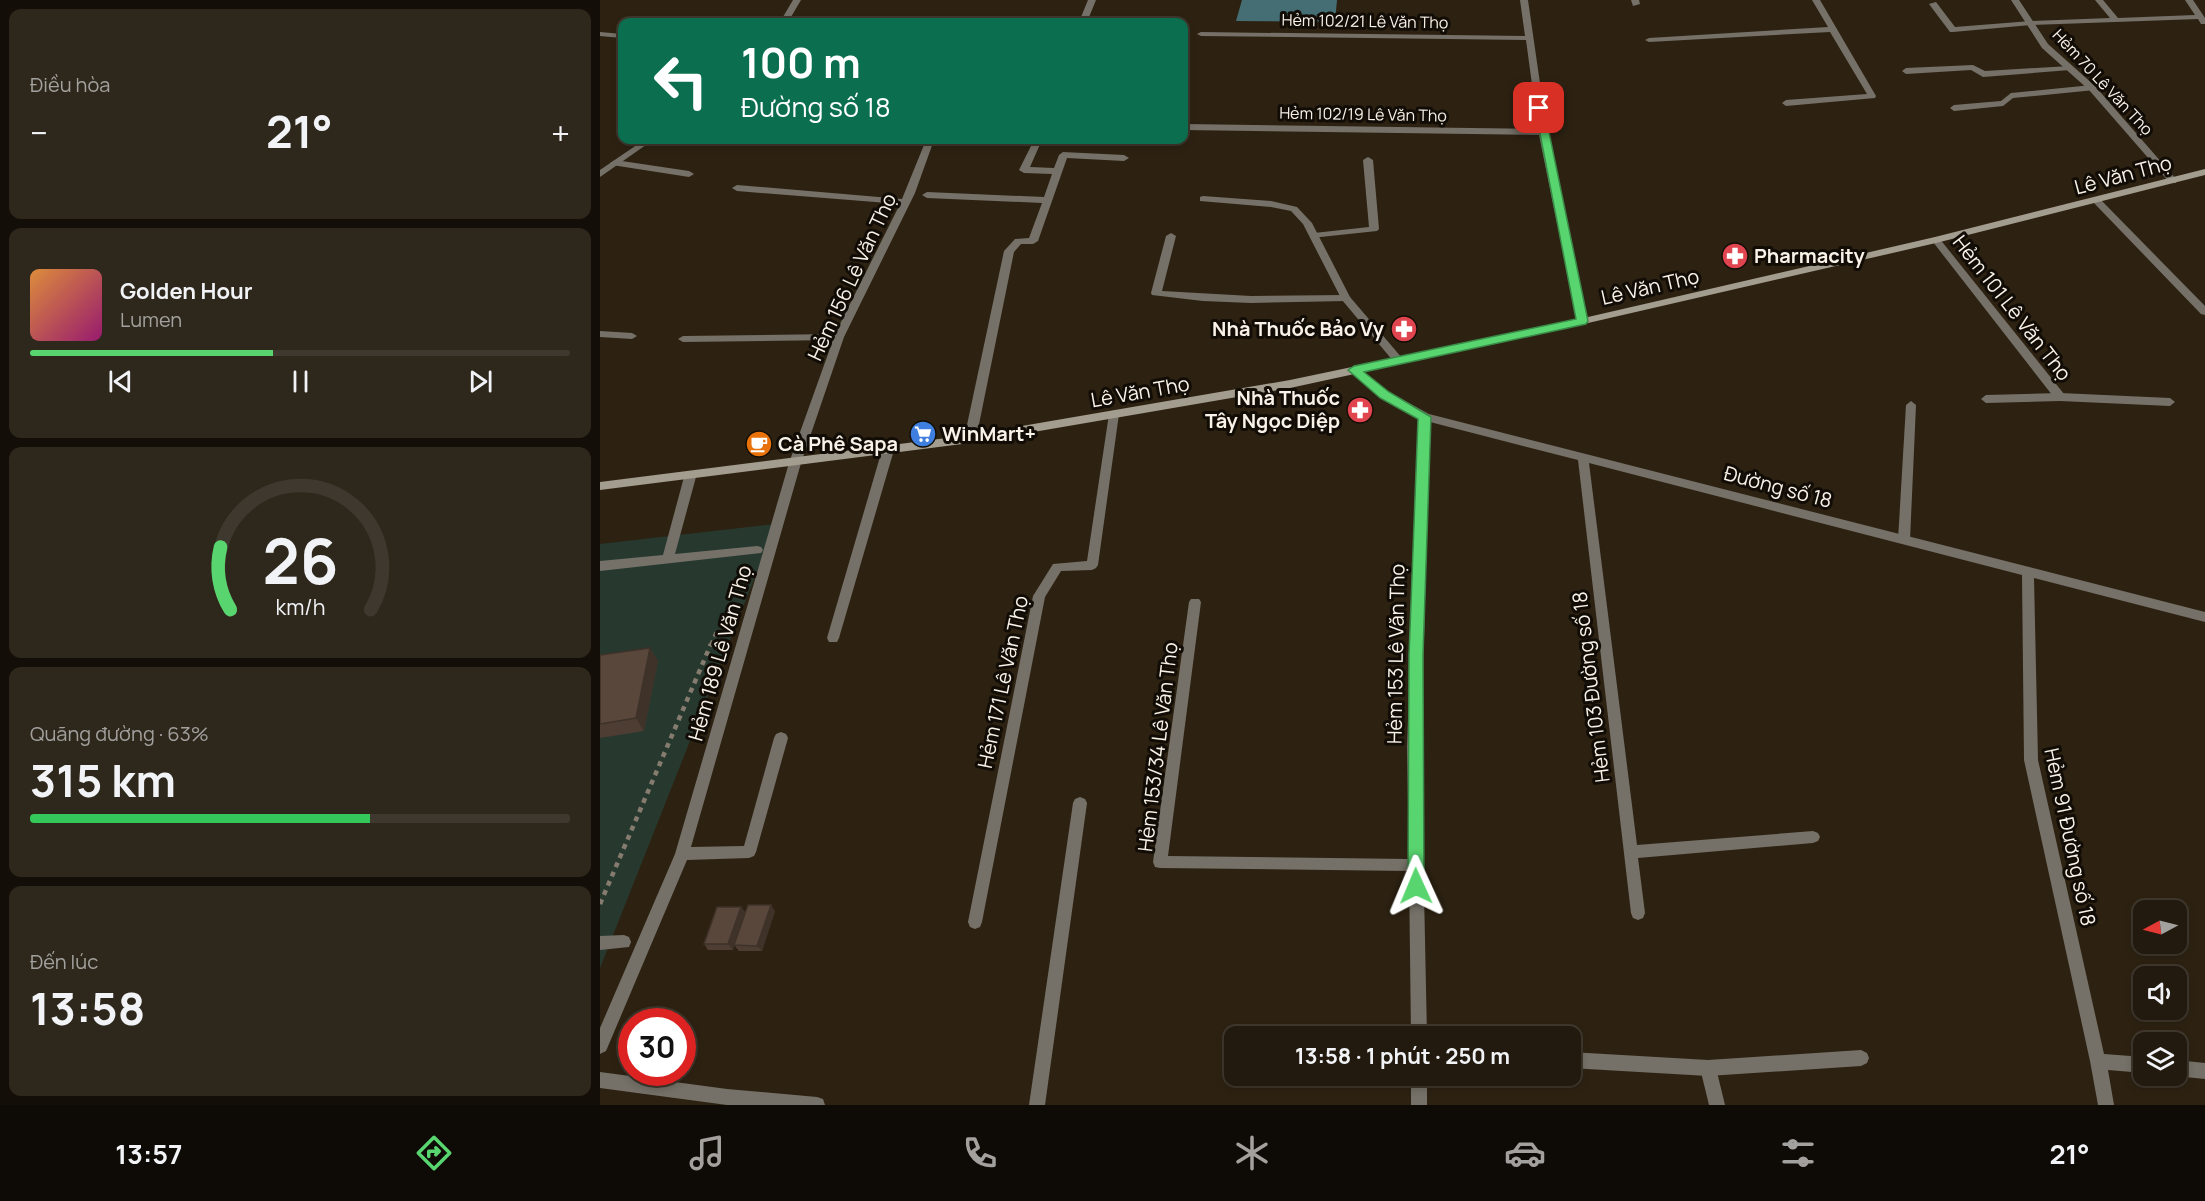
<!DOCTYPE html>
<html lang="vi">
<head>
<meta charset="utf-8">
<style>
  :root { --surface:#221a0e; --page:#2e271c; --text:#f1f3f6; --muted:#a2a19e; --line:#3f382e; --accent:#59d56f }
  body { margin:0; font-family:Manrope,sans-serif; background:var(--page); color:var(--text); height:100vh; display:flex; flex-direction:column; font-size:22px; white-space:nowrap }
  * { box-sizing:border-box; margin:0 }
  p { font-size:20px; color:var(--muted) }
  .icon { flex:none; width:33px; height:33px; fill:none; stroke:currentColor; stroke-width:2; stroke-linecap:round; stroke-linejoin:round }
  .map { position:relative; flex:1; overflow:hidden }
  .sheet { display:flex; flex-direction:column; gap:9px; padding:9px; background:#130e08; width:600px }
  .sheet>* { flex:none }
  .hud { position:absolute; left:18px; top:18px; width:570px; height:126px; border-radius:12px; box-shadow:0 3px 9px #0003,0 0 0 2px var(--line); background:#0b6e4f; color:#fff; overflow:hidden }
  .needle { width:39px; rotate:263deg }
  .controls { position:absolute; left:1533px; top:900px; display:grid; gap:12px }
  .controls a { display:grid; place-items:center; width:54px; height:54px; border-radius:12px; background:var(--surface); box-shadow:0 3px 9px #0003,0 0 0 2px var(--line); font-size:30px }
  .speed { position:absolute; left:18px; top:1008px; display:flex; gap:12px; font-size:30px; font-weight:700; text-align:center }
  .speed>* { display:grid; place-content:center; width:78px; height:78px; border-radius:50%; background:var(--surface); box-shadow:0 3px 9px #0003,0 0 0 2px var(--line); line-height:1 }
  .speed .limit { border:9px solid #d22; background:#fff; color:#111 }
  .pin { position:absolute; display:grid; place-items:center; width:51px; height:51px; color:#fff; margin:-26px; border-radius:12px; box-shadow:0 3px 9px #0006 }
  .me { position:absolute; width:66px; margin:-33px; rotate:359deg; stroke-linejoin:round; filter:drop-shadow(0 0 4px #0008) }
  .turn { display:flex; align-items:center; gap:21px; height:126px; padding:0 24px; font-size:27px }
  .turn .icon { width:78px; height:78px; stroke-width:2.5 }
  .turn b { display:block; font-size:42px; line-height:51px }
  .big { font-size:45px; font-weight:700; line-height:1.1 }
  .sheet .widget { flex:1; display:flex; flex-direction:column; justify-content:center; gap:9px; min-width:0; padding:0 21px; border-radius:12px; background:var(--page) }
  .sheet .dial { align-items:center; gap:0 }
  .dial svg { height:156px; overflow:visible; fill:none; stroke:var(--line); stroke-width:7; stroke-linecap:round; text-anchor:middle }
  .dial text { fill:var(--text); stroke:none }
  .song { display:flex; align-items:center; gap:18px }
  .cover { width:72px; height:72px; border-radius:9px; background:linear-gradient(135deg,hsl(30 70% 55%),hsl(320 70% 35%)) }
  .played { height:6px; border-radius:3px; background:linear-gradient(90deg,var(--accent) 45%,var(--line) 45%) }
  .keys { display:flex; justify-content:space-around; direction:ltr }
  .heat { display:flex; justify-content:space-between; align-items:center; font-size:33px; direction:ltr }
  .charge { height:9px; border-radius:4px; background:linear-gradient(90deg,#34c759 63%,var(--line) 0) }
  .trip { position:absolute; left:624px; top:1026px; width:357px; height:60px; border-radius:12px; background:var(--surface); box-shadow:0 3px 9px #0003,0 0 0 2px var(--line); font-weight:700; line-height:60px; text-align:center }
  .tab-bar { display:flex; height:96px; justify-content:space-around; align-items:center; background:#0e0a06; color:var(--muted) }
  .tab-bar .icon { width:42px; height:42px }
  .tab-bar .on { color:var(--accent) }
  .tab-bar b { font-size:27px; color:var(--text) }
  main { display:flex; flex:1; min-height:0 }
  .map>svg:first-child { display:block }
  .green { fill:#27392f }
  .water { fill:#456e74 }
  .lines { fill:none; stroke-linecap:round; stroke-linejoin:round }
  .path-far1 { stroke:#857c6f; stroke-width:4; stroke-dasharray:4.5 4.5; stroke-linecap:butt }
  .path { stroke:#857c6f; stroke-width:4.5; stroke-dasharray:5 5; stroke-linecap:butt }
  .service { fill:#757168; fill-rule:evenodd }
  .minor { fill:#757168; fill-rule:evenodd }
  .secondary { fill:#a39d8f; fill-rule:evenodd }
  .wall { fill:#4d3d33 }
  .shaded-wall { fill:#3e3229 }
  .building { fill:#59473b; stroke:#3e3229; stroke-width:1.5 }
  .route { fill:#59d56f; stroke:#3a8a48; stroke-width:1.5 }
  .labels { text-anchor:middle; stroke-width:6; stroke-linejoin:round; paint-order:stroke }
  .far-street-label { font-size:16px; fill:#f9f2e8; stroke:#110d06 }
  .street-label { font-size:20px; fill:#f9f2e8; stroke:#110d06 }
  .poi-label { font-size:20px; font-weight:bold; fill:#f9f2e8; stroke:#110d06; text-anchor:start }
</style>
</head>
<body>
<main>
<section class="sheet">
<div class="widget"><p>Điều hòa</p>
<div class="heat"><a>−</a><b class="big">21°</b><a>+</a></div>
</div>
<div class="widget">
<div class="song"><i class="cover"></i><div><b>Golden Hour</b><p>Lumen</p></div></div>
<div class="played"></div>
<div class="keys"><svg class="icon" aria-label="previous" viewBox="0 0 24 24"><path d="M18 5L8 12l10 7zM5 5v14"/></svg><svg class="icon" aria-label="pause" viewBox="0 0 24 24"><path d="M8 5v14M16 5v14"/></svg><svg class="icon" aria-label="next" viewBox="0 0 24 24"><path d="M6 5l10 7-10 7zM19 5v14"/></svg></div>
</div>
<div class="widget dial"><svg viewBox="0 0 100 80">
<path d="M14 69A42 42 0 1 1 86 69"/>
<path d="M14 69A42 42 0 0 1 9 37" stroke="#59d56f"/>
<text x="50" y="56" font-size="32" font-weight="700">26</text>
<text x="50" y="72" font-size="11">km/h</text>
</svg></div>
<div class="widget"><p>Quãng đường · 63%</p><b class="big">315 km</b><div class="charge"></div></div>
<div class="widget"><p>Đến lúc</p><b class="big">13:58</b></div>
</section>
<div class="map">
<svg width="1605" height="1105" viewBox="0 0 1605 1105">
  <rect width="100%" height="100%" fill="#2d2212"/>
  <path class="green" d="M176,524L0,968V544Z"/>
  <path class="water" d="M642,0H737L735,22L636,21Z"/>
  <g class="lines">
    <path class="path-far1" d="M111,645L117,631"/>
    <path class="path" d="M0,904L111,644"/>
    <g class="service">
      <path d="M488,0H496L487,22H479Z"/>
      <path d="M1411,0H1419L1448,44L1495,86L1576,179V183H1570L1489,90L1442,48Z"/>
      <path d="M434,140H440L441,142L430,167L454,168L459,155L463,152L524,155L529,158L524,161L467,158L438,241L433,244H421L414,252L376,439L370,443L364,439L404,251L415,239L429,238L442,203L327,198L322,195L327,192L444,197L452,174L424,173L419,170Z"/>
      <path d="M768,157L773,160L779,229L777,231L711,238V234L714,233L769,227L763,160Z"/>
      <path d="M15,160L89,171L94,174L89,177L12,165L10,163Z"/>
      <path d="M571,233L576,236L562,291L651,296L746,295L751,298L746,301L651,303L603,301L552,295L551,293L566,236Z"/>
      <path d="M0,331L32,333L37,336L32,339L0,337Z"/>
      <path d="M1460,393L1570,398L1575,402L1570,406L1460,401L1386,403L1381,399L1386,395Z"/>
      <path d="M1311,401L1316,405L1310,540L1304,544L1298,540L1306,405Z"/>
      <path d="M90,473L96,477L75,554L157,546L161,547L163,550L161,553L0,571V561L63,555L84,477Z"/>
      <path d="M24,935L29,937L31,942L29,947L0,950V936Z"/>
      <path d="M1261,1050L1267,1053L1269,1058L1267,1063L1261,1066L1108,1076L970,1068V1052L1108,1060Z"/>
    </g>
    <g class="minor">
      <path d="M193,0H201L188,22H180Z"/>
      <path d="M920,0H928L947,132L987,321L986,323L982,324L977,321L939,135L584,130V124L938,129L926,40L601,36L597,34L601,32L925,36Z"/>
      <path d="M1031,0H1039L1040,4L1033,6Z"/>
      <path d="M1212,0H1220L1276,96L1275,98L1186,106L1182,103L1186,100L1267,94L1230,32L1049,42L1045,40L1049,38L1228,27Z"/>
      <path d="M1495,0H1503L1518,18L1595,15L1585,0H1593L1605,18V24H1601L1598,19L1431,25L1353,32H1350L1329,4L1336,2L1355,27L1431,21L1510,18Z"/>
      <path d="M0,32L22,34V38L0,36Z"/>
      <path d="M1373,65L1385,71L1470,66L1474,68L1470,70L1383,77L1371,70L1306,74L1302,71L1306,68Z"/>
      <path d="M1492,85L1495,86V90L1413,98L1403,106L1354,111L1350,108L1354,105L1401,101L1411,93Z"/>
      <path d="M44,140H53L0,177V170Z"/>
      <path d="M326,140H334L315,193L244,337L201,463L91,847L144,846L174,738L176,734L181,732L186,734L188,738L156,852L154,856L149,858L87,860L6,1051L0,1054V1028L75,854L189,463L233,340L83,342L78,339L83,336L235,334L300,204L137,191L132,188L137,185L302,199Z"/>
      <path d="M603,196L671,201L697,207L712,223L750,297L802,358L803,360L802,362H794L742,300L703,224L691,211L671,207L600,201V197Z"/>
      <path d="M1497,198L1500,199L1605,306V315L1601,314L1494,203L1492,201Z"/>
      <path d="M1336,237L1339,238L1464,394L1465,397L1464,400H1456L1333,242V238Z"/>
      <path d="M754,367L789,392L829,414L1605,612V622L1434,578L1438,760L1504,1054L1544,1057V1073L1508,1070L1514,1105H1498L1490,1061L1424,760L1422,575L989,463L1037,845L1213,831L1218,833L1220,837L1218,841L1213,843L1038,858L1045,913L1043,918L1038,920L1033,918L1031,913L978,460L830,422L821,747L827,1036H811L809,871L560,868L555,867L553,862L589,602L591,599H599L601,602L568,856L809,859L807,747L819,419L781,398L750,372L749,370L750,368Z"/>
      <path d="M514,410L519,414L498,565L496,568L492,570L461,571L445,597L382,922L380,927L375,929L370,927L368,922L433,596L453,564L487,561L509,414Z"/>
      <path d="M288,446L294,450L239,638L237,642H229L227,638L282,450Z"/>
      <path d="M480,797L485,799L487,803L445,1105H429L473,803L475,799Z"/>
      <path d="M1108,1060L1114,1062L1116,1068L1125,1105H1109L1100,1068L1102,1062Z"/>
      <path d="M1576,1060L1605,1063V1079L1575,1076Z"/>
      <path d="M0,1072L127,1089L217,1097L223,1099L225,1105H127L0,1088Z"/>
      <rect x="811" y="1076" width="16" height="29"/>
    </g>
    <path class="secondary" d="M1605,169V175L1336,243L962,329L690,388L370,443L0,490V482L370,435L690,380L962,323L1335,237Z"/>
  </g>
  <g class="wall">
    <path d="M50,648L58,661L44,731L0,738V655Z"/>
    <path d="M141,907L145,913L175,911L162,951H139L134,945L133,950H108L104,944Z"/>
  </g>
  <g class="shaded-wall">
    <path d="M50,648L58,661L44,731L36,718Z"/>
    <path d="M171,905L175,911L162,951L157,946Z"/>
    <path d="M141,907L146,913L133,950L128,944Z"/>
  </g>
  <g class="building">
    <path d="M50,648L36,718L0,724V655Z"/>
    <path d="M148,905H171L157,946L134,945Z"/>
    <path d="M117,907H141L128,944H104Z"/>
  </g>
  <path class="route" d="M939,105L944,108L988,321L986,324L764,372L789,392L831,417L823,655L824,886L822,891L816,894L810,891L808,886L809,655L818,419L780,398L748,370L754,366L976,319L935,108Z"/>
  <defs>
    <symbol id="pharmacy-disc" viewBox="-11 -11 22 22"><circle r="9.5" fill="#e0444e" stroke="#110d06"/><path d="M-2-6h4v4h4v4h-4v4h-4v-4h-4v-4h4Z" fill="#fff"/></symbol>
    <symbol id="supermarket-disc" viewBox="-11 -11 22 22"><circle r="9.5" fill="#3f7fe0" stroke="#110d06"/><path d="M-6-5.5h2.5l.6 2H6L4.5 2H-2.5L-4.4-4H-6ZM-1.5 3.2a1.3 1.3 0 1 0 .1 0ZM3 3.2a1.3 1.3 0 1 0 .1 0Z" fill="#fff"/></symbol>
    <symbol id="cafe-disc" viewBox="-11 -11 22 22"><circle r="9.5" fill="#e8710a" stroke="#110d06"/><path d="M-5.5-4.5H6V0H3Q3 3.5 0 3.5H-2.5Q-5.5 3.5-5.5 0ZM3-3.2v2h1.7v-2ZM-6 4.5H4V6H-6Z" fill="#fff"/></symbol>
  </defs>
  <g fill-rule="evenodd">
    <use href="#pharmacy-disc" x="1120" y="241" width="30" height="30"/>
    <use href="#pharmacy-disc" x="789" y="314" width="30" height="30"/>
    <use href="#pharmacy-disc" x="745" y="395" width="30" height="30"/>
    <use href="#supermarket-disc" x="308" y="419" width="30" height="30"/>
    <use href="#cafe-disc" x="144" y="429" width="30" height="30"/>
  </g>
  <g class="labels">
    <g class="far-street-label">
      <text transform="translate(765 21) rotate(1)" y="6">Hẻm 102/21 Lê Văn Thọ</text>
      <text transform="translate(1503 82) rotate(47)" y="6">Hẻm 70 Lê Văn Thọ</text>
      <text transform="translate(763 114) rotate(1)" y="6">Hẻm 102/19 Lê Văn Thọ</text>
    </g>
    <g class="street-label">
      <text transform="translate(1523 175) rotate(-15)" y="7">Lê Văn Thọ</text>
      <text transform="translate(252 277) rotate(-65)" y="7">Hẻm 156 Lê Văn Thọ</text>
      <text transform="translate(1050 287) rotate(-13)" y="7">Lê Văn Thọ</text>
      <text transform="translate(1412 308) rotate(52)" y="7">Hẻm 101 Lê Văn Thọ</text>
      <text transform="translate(540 392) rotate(-10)" y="7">Lê Văn Thọ</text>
      <text transform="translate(1178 487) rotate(15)" y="7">Đường số 18</text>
      <text transform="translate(120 653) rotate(-74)" y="7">Hẻm 189 Lê Văn Thọ</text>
      <text transform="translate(796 654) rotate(-89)" y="7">Hẻm 153 Lê Văn Thọ</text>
      <text transform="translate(403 682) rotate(-78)" y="7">Hẻm 171 Lê Văn Thọ</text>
      <text transform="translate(991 687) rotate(-97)" y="7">Hẻm 103 Đường số 18</text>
      <text transform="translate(558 747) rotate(-83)" y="7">Hẻm 153/34 Lê Văn Thọ</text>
      <text transform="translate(1470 837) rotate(78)" y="7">Hẻm 91 Đường số 18</text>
    </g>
    <g class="poi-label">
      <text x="1154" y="263">Pharmacity</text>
      <text x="784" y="336" text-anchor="end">Nhà Thuốc Bảo Vy</text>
      <text x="740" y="405" text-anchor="end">Nhà Thuốc<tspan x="740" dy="23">Tây Ngọc Diệp</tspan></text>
      <text x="342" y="441">WinMart+</text>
      <text x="178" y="451">Cà Phê Sapa</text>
    </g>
  </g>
</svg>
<div class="controls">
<a><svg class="needle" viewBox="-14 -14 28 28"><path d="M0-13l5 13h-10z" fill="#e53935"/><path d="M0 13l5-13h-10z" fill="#a2a19e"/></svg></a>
<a><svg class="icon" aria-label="sound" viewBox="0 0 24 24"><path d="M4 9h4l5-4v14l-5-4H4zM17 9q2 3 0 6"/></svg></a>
<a><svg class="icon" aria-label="layers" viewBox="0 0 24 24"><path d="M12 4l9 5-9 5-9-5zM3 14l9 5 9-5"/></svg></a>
</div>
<div class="speed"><div class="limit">30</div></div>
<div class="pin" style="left:939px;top:108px;background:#d93025"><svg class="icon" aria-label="arrive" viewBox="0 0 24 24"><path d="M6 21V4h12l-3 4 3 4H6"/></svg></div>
<svg class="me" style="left:816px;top:886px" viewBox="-20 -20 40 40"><path d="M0-17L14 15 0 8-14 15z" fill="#59d56f" stroke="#fff" stroke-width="4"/></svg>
<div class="trip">13:58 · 1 phút · 250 m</div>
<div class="hud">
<div class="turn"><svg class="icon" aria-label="left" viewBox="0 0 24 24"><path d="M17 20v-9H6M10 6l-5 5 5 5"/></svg><div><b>100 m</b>Đường số 18</div></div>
</div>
</div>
</main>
<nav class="tab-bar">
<b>13:57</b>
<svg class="icon on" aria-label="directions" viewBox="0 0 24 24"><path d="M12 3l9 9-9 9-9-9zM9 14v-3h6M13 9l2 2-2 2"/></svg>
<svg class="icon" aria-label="music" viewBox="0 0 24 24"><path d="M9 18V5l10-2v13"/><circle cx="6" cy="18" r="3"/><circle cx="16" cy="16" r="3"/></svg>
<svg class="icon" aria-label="phone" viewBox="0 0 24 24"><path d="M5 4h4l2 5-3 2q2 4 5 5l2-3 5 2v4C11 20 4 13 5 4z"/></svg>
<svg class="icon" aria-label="climate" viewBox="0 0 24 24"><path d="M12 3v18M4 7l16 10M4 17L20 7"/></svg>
<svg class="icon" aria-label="car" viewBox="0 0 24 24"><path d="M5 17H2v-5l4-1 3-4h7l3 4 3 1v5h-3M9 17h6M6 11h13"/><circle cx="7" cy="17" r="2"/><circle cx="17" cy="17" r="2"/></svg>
<svg class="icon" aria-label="filters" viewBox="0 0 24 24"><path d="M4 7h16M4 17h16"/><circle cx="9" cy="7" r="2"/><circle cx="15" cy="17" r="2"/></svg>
<b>21°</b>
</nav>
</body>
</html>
